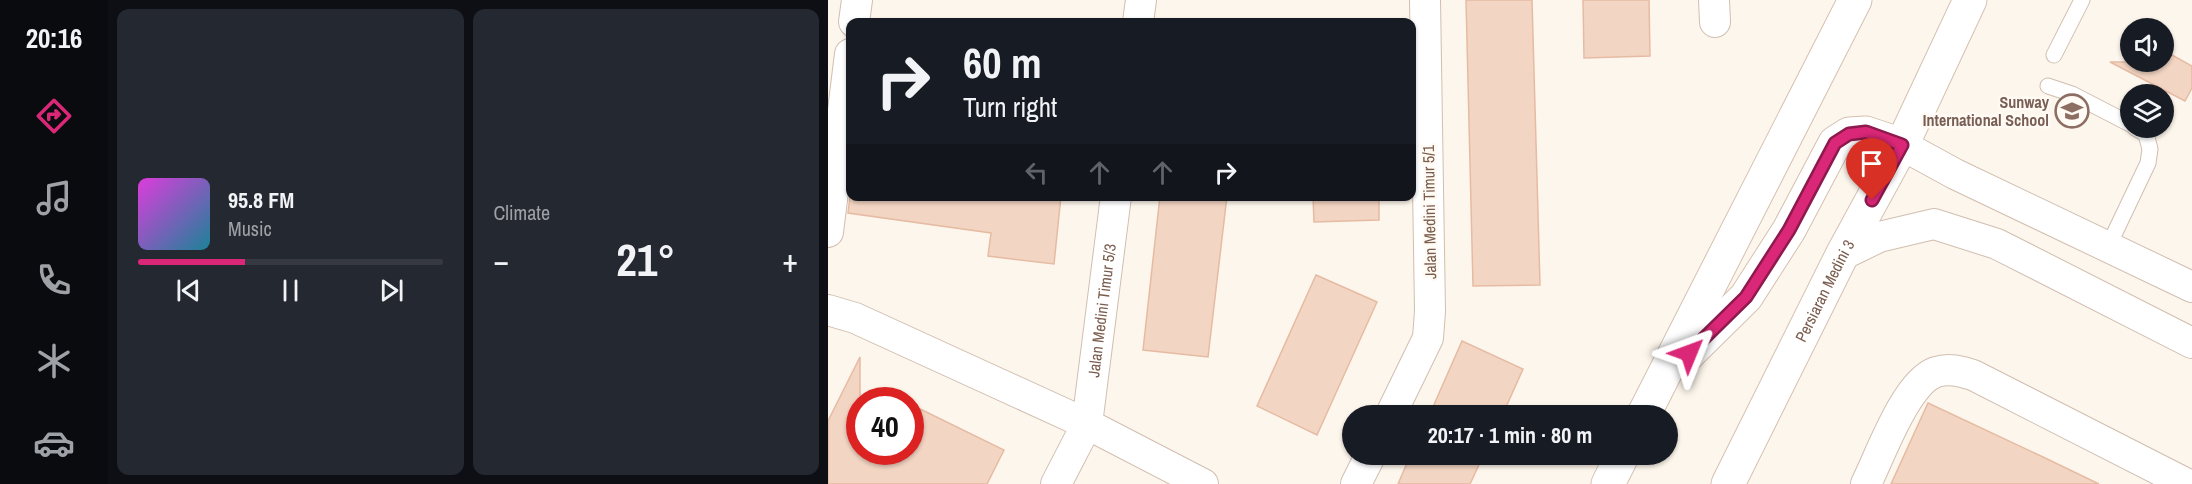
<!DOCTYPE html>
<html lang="en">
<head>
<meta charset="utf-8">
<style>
  :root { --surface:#171b24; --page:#242831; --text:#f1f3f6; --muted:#9ea1a6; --line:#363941; --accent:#db2777 }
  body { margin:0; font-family:"Archivo Narrow",sans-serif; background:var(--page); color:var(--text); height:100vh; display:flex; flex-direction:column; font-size:22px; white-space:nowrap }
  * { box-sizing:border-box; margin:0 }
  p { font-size:20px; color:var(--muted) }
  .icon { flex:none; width:33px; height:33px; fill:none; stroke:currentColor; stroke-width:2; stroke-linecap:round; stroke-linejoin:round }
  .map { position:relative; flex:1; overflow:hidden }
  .sheet { display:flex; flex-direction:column; gap:9px; padding:9px; background:#0d0f14; width:720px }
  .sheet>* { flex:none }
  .hud { position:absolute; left:18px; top:18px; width:570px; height:183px; border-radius:12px; box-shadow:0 2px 4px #0004; background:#171b24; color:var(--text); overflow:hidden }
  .tools { position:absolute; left:1292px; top:18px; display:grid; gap:12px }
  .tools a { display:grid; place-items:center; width:54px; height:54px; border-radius:50%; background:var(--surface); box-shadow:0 2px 4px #0004; font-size:30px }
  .speed { position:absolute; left:18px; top:387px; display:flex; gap:12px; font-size:30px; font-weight:700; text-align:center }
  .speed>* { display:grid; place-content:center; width:78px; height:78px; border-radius:50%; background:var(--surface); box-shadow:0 2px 4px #0004; line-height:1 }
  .speed .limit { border:9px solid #d22; background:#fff; color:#111 }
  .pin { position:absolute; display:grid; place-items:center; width:51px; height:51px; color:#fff; margin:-62px -26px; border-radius:50% 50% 50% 0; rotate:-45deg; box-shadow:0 0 6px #0007 }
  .pin .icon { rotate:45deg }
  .me { position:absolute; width:66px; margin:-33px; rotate:46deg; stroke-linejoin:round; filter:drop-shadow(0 0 4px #0008) }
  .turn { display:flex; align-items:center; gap:21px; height:126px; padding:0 18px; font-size:27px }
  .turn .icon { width:78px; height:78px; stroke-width:2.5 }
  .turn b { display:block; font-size:42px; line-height:51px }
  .lanes { display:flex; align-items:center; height:57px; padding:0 18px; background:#0003; justify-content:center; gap:30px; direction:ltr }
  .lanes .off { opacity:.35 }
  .big { font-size:45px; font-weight:800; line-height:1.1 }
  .sheet .card { flex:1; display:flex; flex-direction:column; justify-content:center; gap:9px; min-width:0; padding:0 21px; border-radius:12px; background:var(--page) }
  .song { display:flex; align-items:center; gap:18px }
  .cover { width:72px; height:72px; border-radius:9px; background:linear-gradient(135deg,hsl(300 70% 55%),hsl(190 70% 35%)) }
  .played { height:6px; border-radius:3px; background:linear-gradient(90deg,var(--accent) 35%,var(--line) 35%) }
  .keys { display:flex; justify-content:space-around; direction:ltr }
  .heat { display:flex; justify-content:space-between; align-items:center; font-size:33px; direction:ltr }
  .sheet .tiles { flex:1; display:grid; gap:9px; grid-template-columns:repeat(2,1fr) }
  .trip { position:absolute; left:514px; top:405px; width:336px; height:60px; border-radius:30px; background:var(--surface); box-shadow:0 2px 4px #0004; font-weight:800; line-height:60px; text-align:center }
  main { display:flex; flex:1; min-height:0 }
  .tabs { display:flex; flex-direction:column; width:108px; justify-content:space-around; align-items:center; background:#090b0e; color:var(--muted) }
  .tabs .icon { width:42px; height:42px }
  .tabs .on { color:var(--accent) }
  .tabs b { font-size:27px; color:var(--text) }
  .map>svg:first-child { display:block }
  .building { fill:#f3d5c3; stroke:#e6bba3; stroke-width:1.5 }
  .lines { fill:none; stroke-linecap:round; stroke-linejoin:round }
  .lane-casing { stroke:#d1beb0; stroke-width:17 }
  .street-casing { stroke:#d1beb0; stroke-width:32 }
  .secondary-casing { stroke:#d6c0b0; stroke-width:35 }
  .lane { stroke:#fff; stroke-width:15 }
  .street { stroke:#fff; stroke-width:30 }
  .secondary { stroke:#fff; stroke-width:33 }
  .route-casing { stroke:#8e194d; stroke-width:15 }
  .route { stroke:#db2777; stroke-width:10 }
  .labels { text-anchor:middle; stroke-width:5; stroke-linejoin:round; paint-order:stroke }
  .education-label { font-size:16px; font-weight:bold; fill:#785e54; stroke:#fffaf3; text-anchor:end }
  .street-label { font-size:16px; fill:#7a5c4d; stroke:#fffaf3 }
</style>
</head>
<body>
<main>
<nav class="tabs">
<b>20:16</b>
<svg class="icon on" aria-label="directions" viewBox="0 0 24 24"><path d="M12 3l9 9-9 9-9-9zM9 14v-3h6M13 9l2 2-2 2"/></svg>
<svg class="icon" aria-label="music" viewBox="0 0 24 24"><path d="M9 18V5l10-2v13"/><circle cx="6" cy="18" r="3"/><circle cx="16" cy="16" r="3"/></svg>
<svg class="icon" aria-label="phone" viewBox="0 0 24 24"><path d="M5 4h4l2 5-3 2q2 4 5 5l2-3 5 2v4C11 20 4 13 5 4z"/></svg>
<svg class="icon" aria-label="climate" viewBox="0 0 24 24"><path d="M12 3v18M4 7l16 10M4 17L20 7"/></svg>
<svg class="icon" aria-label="car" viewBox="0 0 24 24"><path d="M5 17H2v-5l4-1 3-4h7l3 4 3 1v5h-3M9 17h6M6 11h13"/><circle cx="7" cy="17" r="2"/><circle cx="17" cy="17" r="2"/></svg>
</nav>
<section class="sheet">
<div class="tiles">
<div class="card">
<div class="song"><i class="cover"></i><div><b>95.8 FM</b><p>Music</p></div></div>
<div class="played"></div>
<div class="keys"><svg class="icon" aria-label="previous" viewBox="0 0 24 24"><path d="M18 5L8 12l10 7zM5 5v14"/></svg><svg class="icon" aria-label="pause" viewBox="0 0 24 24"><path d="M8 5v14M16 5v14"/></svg><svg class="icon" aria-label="next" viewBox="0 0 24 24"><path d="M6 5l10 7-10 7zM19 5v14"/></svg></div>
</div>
<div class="card"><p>Climate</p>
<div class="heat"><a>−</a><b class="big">21°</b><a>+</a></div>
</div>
</div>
</section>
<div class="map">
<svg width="1364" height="484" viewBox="0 0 1364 484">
  <rect width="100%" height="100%" fill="#fdf6ec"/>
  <g class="building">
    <path d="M638,0H704L712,285L645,286Z"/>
    <path d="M755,0H821L822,56L756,58Z"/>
    <path d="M1335,50L1364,66V88L1357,101L1282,62H1335Z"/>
    <path d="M22,196H233L226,264L160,256L163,233L20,213Z"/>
    <path d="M332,196H399L380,357L315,350Z"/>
    <path d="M485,196H551V220L486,222Z"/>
    <path d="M488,275L549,302L489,435L429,406Z"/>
    <path d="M634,341L695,369L674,416H601Z"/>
    <path d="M32,357V452H82V404L176,450L159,484H0V421Z"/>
    <path d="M1100,403L1215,457L1271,484H1063Z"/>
    <path d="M583,454H656L642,484H570Z"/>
  </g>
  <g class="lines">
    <defs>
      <g id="lane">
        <path d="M1226,55L1254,0"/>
        <path d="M1220,86L1244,94L1302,124"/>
        <path d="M1280,247L1320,163L1322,149L1318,134L1307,128"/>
      </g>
      <g id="street">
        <path d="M886,0L887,22"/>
        <path d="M26,22L29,0"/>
        <path d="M310,22L313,0"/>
        <path d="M1074,145L1127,174L1364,287"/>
        <path d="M0,232L22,54"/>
        <path d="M1014,255L1051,237L1106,224L1169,244L1364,343"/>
        <path d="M0,310L27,318L259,424L375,484"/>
        <path d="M562,416L600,338L602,311L597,0"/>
        <path id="s1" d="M228,484L259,424L288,196"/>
        <path d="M528,484L543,454"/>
        <path d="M1038,484C1052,456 1078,382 1108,372C1121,368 1132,371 1145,375L1359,484"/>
      </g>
      <g id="secondary">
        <path d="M854,360L918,297L961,230L1007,143L1021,134L1038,133L1074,145"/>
        <path d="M815,416L1027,0"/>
        <path d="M780,484L795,454"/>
        <path id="s2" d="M900,484L1014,255L1074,145L1142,0"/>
      </g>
    </defs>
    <use href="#lane" class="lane-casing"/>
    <use href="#street" class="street-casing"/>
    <use href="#secondary" class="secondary-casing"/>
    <use href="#lane" class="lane"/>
    <use href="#street" class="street"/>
    <use href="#secondary" class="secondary"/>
  </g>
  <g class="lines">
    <defs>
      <path id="route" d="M861,353L918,297L961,230L1007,143L1021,134L1038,132L1074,145L1044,200"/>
    </defs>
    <use href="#route" class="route-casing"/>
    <use href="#route" class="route"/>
  </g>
  <defs>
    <symbol id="school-ring" viewBox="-11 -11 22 22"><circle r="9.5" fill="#fffaf3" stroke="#8d6e63" stroke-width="1.5"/><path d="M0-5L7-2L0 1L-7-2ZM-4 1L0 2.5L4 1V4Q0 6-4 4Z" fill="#8d6e63"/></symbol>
  </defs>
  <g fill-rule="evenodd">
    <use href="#school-ring" x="1225" y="92" width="38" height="38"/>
  </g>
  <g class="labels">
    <g class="education-label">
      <text x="1221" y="108">Sunway<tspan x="1221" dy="18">International School</tspan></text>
    </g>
    <g class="street-label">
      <text transform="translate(601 212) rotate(-91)" y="6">Jalan Medini Timur 5/1</text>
      <text dy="6" stroke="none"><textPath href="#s2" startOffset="216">Persiaran Medini 3</textPath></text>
      <text dy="6" stroke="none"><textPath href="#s1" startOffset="182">Jalan Medini Timur 5/3</textPath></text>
    </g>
  </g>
</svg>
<div class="tools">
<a><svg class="icon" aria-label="sound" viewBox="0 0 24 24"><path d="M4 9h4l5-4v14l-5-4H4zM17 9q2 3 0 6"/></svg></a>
<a><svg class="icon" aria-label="layers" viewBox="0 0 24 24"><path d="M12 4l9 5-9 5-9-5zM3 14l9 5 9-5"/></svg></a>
</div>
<div class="speed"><div class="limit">40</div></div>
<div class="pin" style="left:1044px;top:200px;background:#d93025"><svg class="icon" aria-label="arrive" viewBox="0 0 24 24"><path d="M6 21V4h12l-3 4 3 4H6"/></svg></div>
<svg class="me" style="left:861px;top:353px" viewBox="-20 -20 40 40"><path d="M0-17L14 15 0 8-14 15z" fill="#db2777" stroke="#fff" stroke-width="4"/></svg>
<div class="trip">20:17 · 1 min · 80 m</div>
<div class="hud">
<div class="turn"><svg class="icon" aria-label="right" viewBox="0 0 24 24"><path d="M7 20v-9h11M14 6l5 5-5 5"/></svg><div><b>60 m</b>Turn right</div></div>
<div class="lanes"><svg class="icon off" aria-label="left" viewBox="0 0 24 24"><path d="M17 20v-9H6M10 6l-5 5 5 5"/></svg><svg class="icon off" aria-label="ahead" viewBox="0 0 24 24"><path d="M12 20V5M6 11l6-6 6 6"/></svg><svg class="icon off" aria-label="ahead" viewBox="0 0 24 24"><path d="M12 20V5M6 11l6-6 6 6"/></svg><svg class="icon" aria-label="right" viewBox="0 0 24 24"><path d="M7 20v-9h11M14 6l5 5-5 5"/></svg></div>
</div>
</div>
</main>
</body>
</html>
